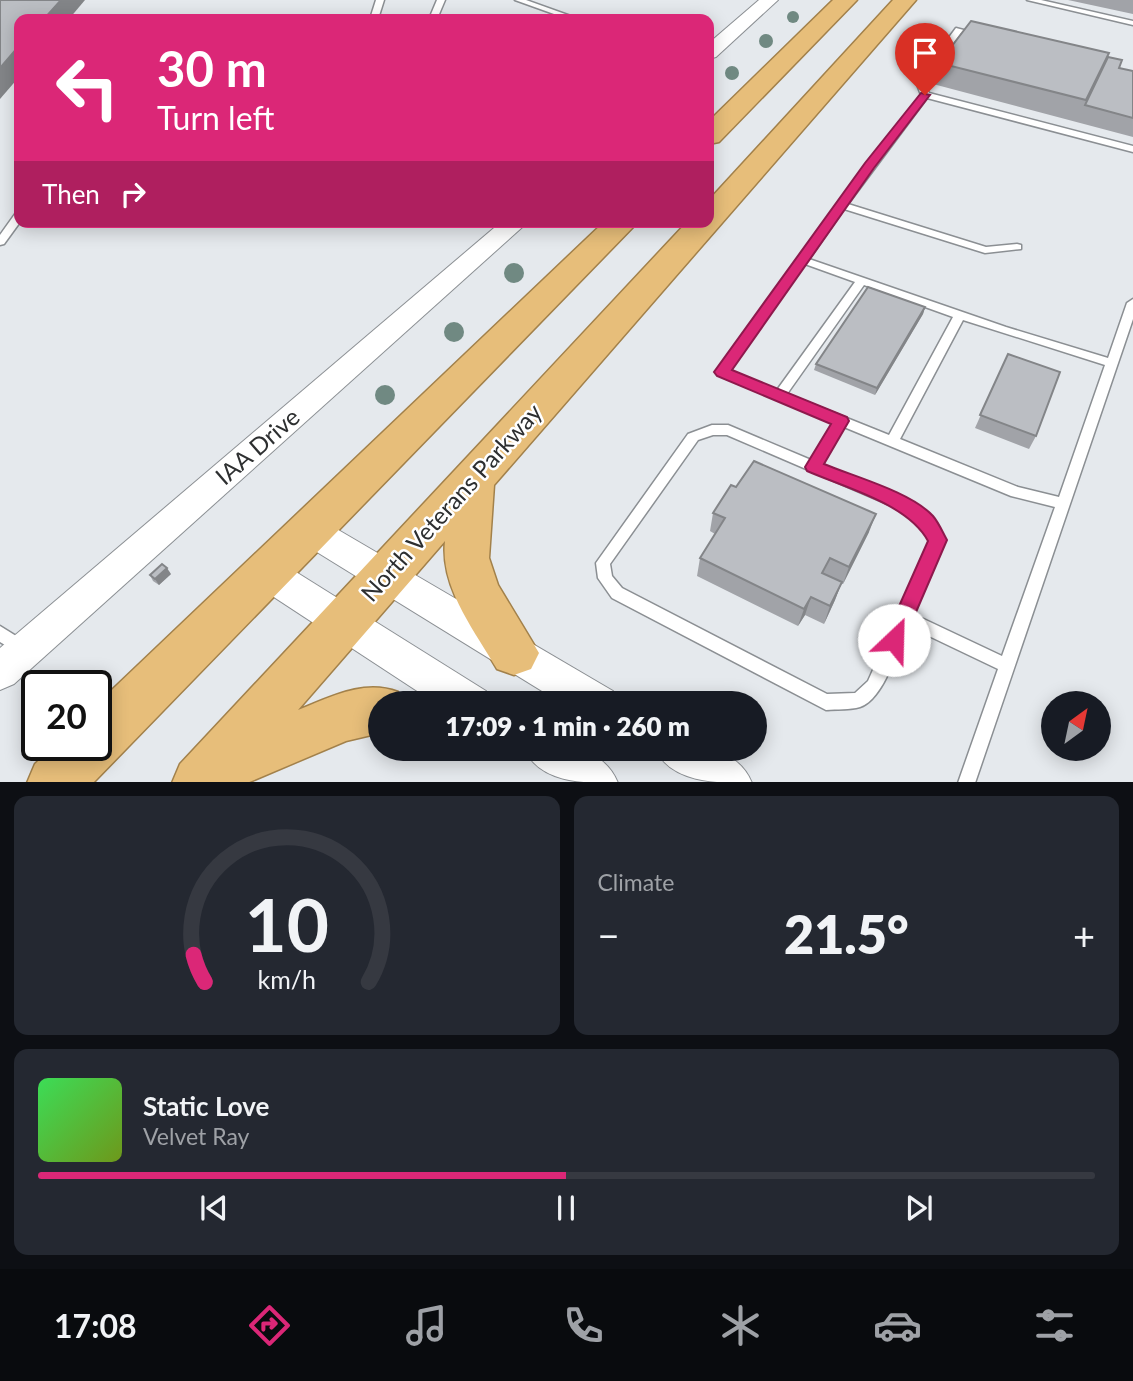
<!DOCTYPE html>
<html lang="en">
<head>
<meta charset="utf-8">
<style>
  :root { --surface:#171b24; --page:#242831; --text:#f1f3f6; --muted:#9ea1a6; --line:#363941; --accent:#db2777 }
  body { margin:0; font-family:Lato,sans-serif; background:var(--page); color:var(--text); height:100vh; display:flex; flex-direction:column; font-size:26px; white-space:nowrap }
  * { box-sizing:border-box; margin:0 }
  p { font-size:23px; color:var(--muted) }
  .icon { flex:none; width:38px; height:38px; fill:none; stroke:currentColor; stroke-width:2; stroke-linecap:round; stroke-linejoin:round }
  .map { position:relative; height:782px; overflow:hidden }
  .sheet { display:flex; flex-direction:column; gap:14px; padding:14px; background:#0d0f14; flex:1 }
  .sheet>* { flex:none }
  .banner { position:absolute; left:14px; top:14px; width:700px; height:214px; border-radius:14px; box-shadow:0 4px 18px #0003; background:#db2777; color:#fff; overflow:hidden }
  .needle { width:46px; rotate:33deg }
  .buttons { position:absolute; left:1041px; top:691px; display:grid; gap:14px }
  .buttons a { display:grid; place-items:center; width:70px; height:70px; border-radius:50%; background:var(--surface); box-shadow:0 4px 18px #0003; font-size:35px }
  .speed { position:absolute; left:21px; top:670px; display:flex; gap:14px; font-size:35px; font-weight:700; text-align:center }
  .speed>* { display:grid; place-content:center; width:91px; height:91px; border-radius:50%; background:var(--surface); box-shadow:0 4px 18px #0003; line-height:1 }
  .speed .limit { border:4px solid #111; border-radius:10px; background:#fff; color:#111 }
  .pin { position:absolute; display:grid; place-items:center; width:60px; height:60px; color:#fff; margin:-72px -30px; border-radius:50% 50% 50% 0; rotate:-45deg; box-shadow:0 0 7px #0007 }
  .pin .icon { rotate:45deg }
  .me { position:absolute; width:77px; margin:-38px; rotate:24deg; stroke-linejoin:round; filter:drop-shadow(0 0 5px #0008) }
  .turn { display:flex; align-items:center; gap:24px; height:147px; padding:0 28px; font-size:32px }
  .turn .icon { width:91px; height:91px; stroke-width:2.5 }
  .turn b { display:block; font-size:49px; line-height:60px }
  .then { display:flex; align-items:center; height:66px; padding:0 28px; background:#0003; gap:14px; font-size:26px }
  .big { font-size:52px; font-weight:800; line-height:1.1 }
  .sheet .widget { flex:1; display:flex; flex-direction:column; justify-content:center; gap:10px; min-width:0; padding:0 24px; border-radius:14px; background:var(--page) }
  .sheet .dial { align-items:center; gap:0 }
  .dial svg { height:182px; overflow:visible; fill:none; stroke:var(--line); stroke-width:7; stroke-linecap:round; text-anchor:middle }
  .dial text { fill:var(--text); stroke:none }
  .song { display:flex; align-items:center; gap:21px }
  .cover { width:84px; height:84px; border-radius:10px; background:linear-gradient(135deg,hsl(130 70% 55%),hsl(80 70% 35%)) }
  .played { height:7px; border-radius:4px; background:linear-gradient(90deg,var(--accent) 50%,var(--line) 50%) }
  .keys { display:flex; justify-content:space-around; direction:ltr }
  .heat { display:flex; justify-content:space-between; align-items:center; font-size:38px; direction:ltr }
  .sheet .tiles { flex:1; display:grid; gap:14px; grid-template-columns:1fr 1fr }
  .widget:last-child { grid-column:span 2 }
  .trip { position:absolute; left:368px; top:691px; width:399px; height:70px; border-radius:35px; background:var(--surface); box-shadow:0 4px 18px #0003; font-weight:800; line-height:70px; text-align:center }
  .dock { display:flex; height:112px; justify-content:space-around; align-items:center; background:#090b0e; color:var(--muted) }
  .dock .icon { width:49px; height:49px }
  .dock .selected { color:var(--accent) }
  .dock b { font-size:32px; color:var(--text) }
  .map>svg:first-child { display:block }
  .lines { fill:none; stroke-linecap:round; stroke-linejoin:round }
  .service-casing { stroke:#8b8f93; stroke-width:3 }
  .tertiary-casing { stroke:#8b8f93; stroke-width:2 }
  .trunk-casing { stroke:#a2814b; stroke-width:3 }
  .service { fill:#fff; fill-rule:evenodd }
  .tertiary { fill:#fff; fill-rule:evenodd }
  .trunk { fill:#e7be7a; fill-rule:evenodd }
  .tree { fill:#708982 }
  .wall { fill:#a1a3a8 }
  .shaded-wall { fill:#838588 }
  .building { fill:#bbbec3; stroke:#838588; stroke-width:2 }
  .route { fill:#db2777; stroke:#8e194d; stroke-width:2 }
  .labels { text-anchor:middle; stroke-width:5; stroke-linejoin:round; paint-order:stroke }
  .street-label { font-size:24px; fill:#2d2f30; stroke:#fff }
</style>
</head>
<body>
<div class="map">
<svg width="1133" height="783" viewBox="0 0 1133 783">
  <rect width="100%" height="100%" fill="#e5e9ed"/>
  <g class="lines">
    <defs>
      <g id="service">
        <path d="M376,0H384L378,19H370Z"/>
        <path d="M437,0H445L437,19H429Z"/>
        <path d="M515,0H526L579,19H568Z"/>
        <path d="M1027,0H1041L1133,21V25Z"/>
        <path d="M956,28L983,35L979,37L961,33L924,82L929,93L1133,146V152L927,98L848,204L986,247L1017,244L1021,245V249L985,253L844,209L809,259L1006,327L1108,358L1127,303L1133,299V319L975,783H958L998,669L908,626C898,648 884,699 860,707C850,710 837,709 826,710L612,598L598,578L596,563L688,434L712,425H728L811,460L834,423L718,375L716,372L838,203L921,95L916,82ZM805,264L855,282L777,390L729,370ZM864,285L953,317L889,435L787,394ZM963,320L1105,365L1059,497L1018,487L900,439ZM844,427L1011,496L1055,507L1002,656L913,614L945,540L932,517L909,501L822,465ZM713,435H727L899,509L922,525L931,540L868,681L855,693L827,694L622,588L612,576L610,564L698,440Z"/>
        <path d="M19,213L20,222L4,244L0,245V235L15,214Z"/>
        <path d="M0,626L29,644L31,649L29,654L23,656L0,642Z"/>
      </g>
      <g id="tertiary">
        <path d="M759,0H778L716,57L709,59V43Z"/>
        <path d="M501,222H528L14,684L0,690V648Z"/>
        <path d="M311,517L323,521L613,691L619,704H563L299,541L294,531L299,521Z"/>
        <path d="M267,558L280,562L486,691L492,704H437L254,584L249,573L254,562Z"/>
        <path d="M524,749C560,749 601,742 618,783C581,783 541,783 524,749Z"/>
        <path d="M655,749C691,749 735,742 752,783C715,783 672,783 655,749Z"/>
      </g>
      <g id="trunk">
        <path d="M833,0H857L719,142L709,144V121Z"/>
        <path d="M893,0H916L494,485L489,558L498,585L539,653L531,669L514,675L497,669C474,630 440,587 445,541L298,710C331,697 364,679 398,692L403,704H380V733L346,741L247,783H172L180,764L687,222H709V200Z"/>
        <path d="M604,222H638L93,783H27L35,764L54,746H96V705Z"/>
      </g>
    </defs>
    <use href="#service" class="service-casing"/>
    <use href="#tertiary" class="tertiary-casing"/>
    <use href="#trunk" class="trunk-casing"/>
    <use href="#service" class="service"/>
    <use href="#tertiary" class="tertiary"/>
    <use href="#trunk" class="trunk"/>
  </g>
  <g class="tree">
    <circle cx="793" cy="17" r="6"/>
    <circle cx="766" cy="41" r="7"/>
    <circle cx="732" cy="73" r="7"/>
    <circle cx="514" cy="273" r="10"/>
    <circle cx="454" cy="332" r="10"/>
    <circle cx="385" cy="395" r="10"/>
  </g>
  <g class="wall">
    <path d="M1068,0H1133V14Z"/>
    <path d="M1108,57L1119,68L1133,71V137L933,84L939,63Z"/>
    <path d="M925,307L923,314L875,395L814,370L816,364Z"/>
    <path d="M1008,354L1036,436L1029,449L975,428Z"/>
    <path d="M736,487L869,532L843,584H841L835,600L824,624L805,615L798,626L697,576L700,558L715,534L710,531L713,513Z"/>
    <path d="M171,574L159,585L153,581L150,575Z"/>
  </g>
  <g class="shaded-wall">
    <path d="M61,0H85L69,19H44Z"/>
    <path d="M19,46V77L0,99V68Z"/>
    <path d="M925,307L923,314L875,395L877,388Z"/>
    <path d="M876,514L869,532L843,584L849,567Z"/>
    <path d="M167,568L171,574L159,585L155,579Z"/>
    <path d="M842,582L835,600L824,624L830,606Z"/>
    <path d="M811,597L805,615L798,626L804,609Z"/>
  </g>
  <g class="building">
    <path d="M0,0H61L44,19H19V46L0,68Z"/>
    <path d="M971,21L1109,53L1086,100L939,63Z"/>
    <path d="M1108,57L1122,60L1119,68L1133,71V118L1085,105Z"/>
    <path d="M868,287L925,307L877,388L816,364Z"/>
    <path d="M1008,354L1060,372L1036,436L980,415Z"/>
    <path d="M754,461L876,514L849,567L830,558L822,573L842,582L830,606L811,597L804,609L700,558L725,518L713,513L731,485L736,487Z"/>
    <path d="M162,564L167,568L155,579L150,575Z"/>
  </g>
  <path class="route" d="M921,93L930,95L874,168L732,370L847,417L849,421L824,464C855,477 911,492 933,516C939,523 943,533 947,540L904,640L901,646L894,649L887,646L884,640L928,541C908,504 846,488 807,471L805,467L831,424L717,376L714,372L865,163Z"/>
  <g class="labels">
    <g class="street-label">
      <text transform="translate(258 447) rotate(-41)" y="8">IAA Drive</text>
      <text transform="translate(452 503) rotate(-48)" y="8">North Veterans Parkway</text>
    </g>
  </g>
</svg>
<div class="buttons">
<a><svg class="needle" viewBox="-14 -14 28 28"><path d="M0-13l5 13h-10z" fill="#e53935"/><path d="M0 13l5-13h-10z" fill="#9ea1a6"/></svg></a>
</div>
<div class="speed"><div class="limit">20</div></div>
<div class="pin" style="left:925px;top:95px;background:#d93025"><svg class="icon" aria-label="arrive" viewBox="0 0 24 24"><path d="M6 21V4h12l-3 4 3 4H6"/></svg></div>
<svg class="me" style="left:894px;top:640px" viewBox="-20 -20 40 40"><circle r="19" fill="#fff"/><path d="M0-13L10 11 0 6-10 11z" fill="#db2777"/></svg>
<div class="trip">17:09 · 1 min · 260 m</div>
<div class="banner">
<div class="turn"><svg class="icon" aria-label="left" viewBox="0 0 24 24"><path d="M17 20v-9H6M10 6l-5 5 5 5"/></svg><div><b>30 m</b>Turn left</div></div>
<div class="then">Then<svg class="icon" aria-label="right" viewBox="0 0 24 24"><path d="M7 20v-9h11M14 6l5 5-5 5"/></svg></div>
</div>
</div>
<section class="sheet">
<div class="tiles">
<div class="widget dial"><svg viewBox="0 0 100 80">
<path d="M14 69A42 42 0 1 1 86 69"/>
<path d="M14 69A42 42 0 0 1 9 57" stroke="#db2777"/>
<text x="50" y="56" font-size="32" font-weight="700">10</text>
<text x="50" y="72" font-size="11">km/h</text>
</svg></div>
<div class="widget"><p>Climate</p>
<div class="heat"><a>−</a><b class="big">21.5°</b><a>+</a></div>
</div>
<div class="widget">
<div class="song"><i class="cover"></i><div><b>Static Love</b><p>Velvet Ray</p></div></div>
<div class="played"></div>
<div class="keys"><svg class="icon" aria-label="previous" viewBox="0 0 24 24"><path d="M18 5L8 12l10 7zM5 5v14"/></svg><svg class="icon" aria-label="pause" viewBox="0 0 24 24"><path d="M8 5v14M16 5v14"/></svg><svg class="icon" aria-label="next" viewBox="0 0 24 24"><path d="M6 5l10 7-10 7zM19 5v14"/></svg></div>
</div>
</div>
</section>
<nav class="dock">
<b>17:08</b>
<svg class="icon selected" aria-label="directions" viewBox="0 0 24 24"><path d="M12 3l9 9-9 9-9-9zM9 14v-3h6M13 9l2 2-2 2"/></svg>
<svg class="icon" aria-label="music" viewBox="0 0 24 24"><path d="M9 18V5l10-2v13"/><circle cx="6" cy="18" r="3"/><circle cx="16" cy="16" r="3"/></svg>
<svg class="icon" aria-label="phone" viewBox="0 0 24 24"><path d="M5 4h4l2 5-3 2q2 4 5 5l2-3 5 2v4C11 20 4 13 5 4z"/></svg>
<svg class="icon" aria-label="climate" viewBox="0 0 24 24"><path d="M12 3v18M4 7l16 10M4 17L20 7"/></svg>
<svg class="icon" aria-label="car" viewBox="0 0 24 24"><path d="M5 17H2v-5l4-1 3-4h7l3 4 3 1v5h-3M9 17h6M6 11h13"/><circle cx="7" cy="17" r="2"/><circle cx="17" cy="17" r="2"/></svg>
<svg class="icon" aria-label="filters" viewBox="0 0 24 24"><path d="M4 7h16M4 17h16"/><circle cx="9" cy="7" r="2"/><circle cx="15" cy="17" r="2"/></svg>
</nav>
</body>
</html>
